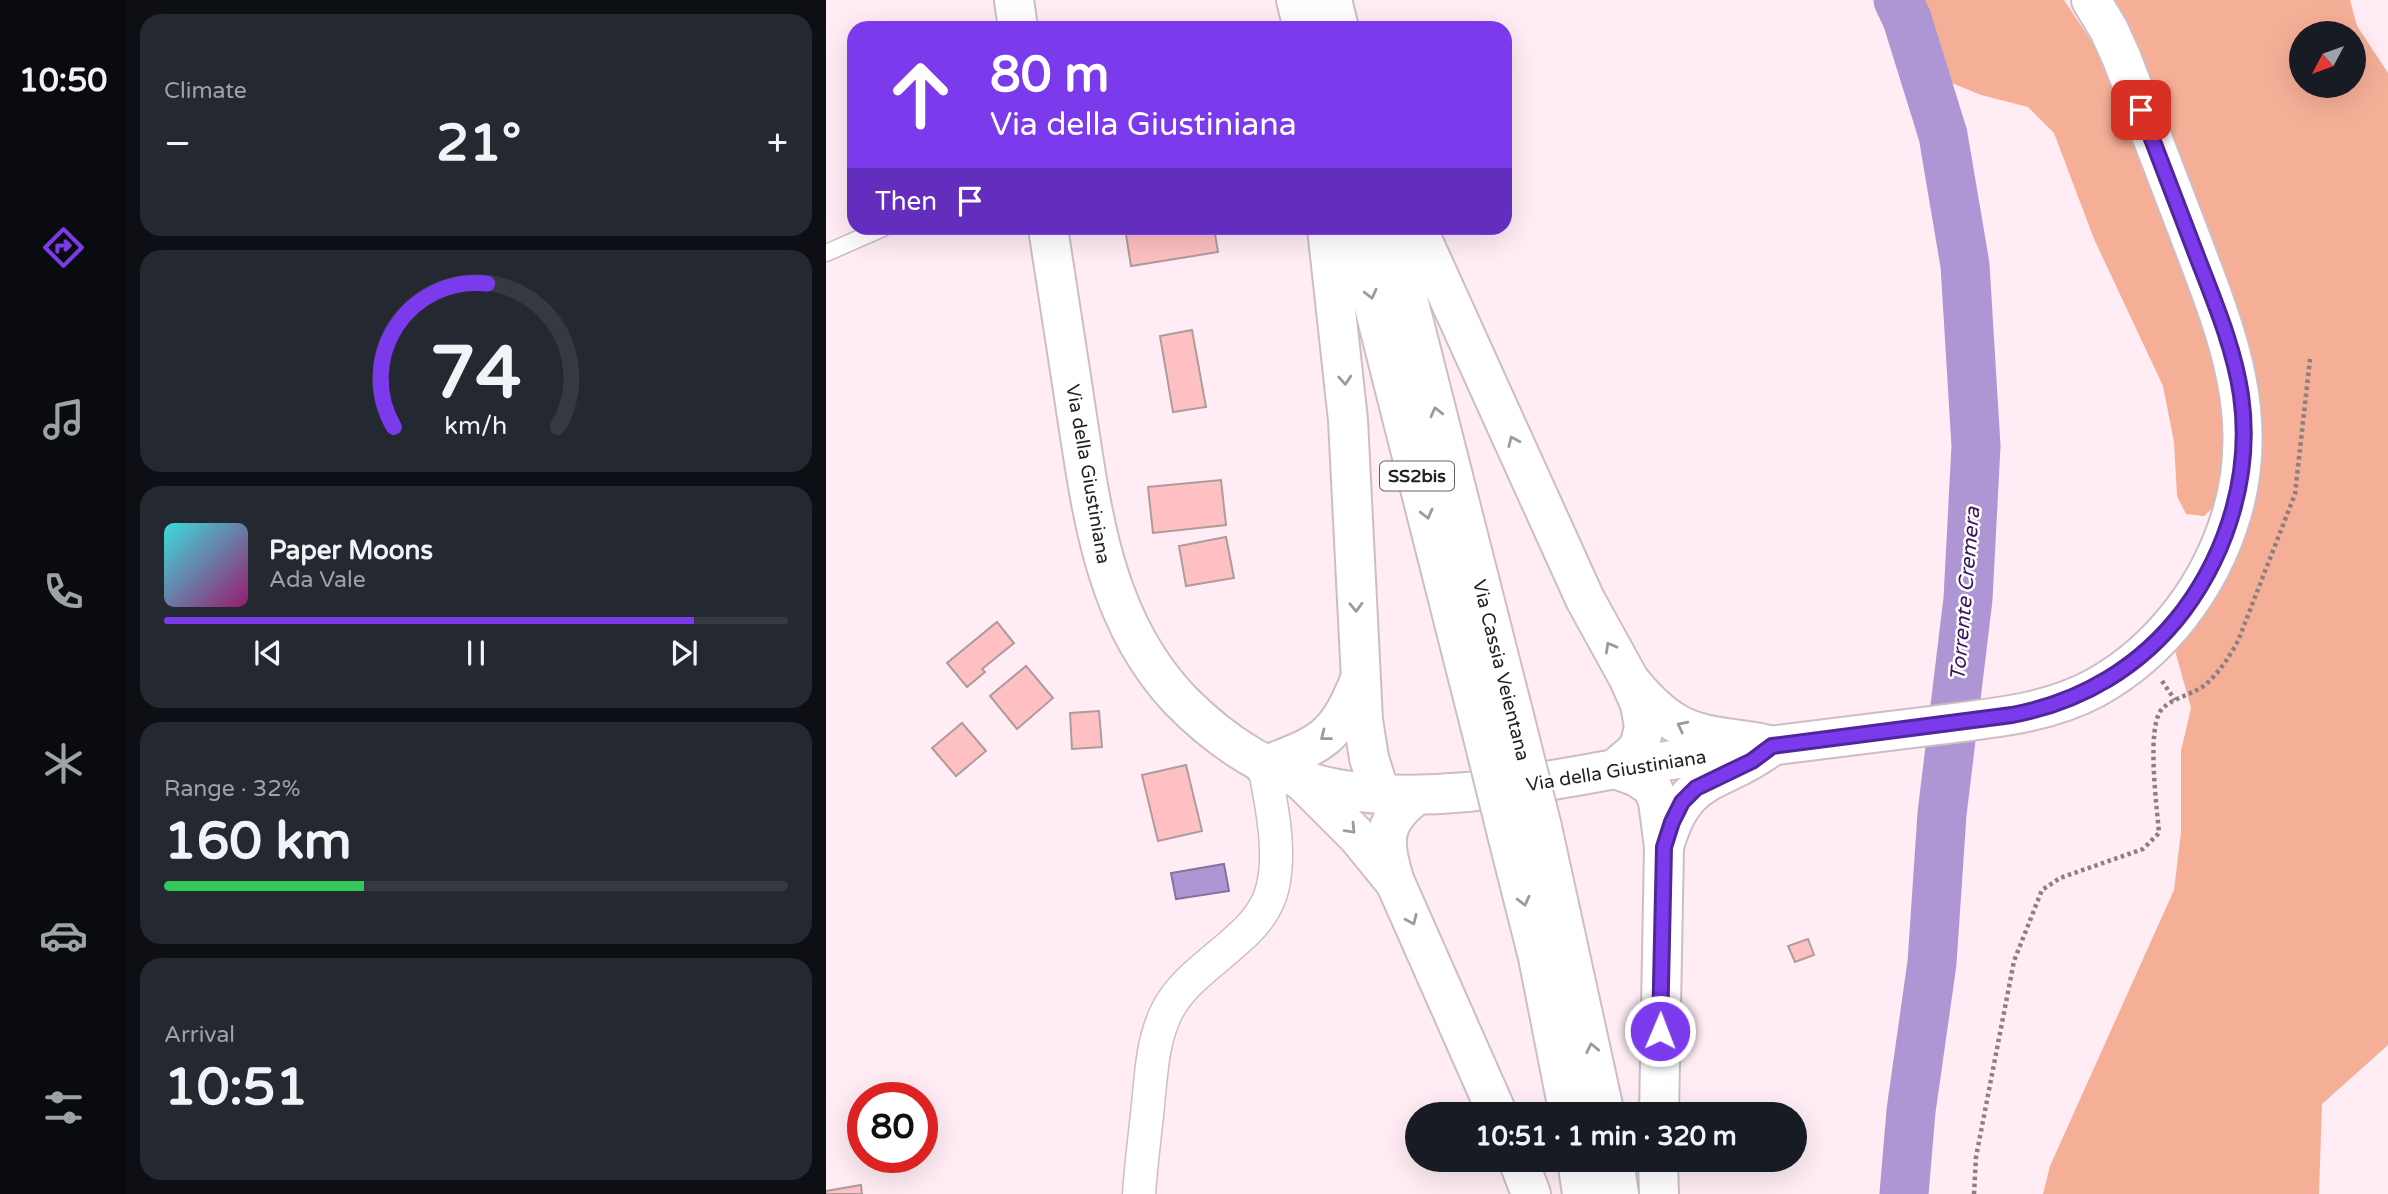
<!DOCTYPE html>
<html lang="en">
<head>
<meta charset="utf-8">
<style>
  :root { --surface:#171b24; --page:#242831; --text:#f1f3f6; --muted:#9ea1a6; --line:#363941; --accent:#7c3aed }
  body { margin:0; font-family:"Varela Round",sans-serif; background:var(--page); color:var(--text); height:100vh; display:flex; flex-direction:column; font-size:26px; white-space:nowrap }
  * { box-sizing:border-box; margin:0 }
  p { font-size:23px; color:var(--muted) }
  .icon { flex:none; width:38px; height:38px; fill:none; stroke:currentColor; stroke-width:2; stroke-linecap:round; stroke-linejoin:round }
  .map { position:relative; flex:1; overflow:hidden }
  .drawer { display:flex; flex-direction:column; gap:14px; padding:14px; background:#0d0f14; width:700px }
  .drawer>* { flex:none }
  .banner { position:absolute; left:21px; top:21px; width:665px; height:214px; border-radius:21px; box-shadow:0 7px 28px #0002; background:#7c3aed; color:#fff; overflow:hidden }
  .needle { width:46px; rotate:229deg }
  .controls { position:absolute; left:1463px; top:21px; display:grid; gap:14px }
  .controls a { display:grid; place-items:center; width:77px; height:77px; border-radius:50%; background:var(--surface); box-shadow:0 7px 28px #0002; font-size:35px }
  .speed { position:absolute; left:21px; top:1082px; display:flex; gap:14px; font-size:35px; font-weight:700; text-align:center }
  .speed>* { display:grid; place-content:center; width:91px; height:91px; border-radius:50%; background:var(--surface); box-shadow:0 7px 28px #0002; line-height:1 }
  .speed .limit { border:10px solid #d22; background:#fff; color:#111 }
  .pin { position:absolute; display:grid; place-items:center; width:60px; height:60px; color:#fff; margin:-30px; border-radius:14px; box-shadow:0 4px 10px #0006 }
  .me { position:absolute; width:77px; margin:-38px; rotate:1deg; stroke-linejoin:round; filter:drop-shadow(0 0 5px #0008) }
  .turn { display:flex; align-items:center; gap:24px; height:147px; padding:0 28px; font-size:32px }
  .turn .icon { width:91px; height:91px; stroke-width:2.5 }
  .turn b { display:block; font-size:49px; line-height:60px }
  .then { display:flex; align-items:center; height:66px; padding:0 28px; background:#0003; gap:14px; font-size:26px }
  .big { font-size:52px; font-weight:800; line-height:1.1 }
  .drawer .widget { flex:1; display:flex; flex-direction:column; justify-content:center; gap:10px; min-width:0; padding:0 24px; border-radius:21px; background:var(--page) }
  .drawer .dial { align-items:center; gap:0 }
  .dial svg { height:182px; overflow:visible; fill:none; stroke:var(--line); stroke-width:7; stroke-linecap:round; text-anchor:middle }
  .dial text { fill:var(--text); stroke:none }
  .song { display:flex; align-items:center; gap:21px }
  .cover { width:84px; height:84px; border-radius:10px; background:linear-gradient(135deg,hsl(180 70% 55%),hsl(320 70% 35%)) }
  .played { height:7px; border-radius:4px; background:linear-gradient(90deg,var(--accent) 85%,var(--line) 85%) }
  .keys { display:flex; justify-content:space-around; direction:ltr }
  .heat { display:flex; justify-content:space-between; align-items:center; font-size:38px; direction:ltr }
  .charge { height:10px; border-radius:5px; background:linear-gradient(90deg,#34c759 32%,var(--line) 0) }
  .trip { position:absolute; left:579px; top:1102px; width:402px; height:70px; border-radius:35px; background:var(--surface); box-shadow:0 7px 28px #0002; font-weight:800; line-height:70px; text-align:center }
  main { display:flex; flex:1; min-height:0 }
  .tab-bar { display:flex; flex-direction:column; width:126px; justify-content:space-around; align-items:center; background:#090b0e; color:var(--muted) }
  .tab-bar .icon { width:49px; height:49px }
  .tab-bar .active { color:var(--accent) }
  .tab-bar b { font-size:32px; color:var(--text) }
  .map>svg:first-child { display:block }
  .green { fill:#f6af97; fill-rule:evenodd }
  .water { fill:#ad96d3; stroke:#84729e; stroke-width:2 }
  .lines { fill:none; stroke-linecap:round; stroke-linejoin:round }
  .river { stroke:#ad96d3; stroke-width:49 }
  .building { fill:#fec0c3; stroke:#ae9c9c; stroke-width:2 }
  .service-casing { stroke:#cfbdc5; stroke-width:19 }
  .minor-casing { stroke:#cfbdc5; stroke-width:35 }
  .tertiary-casing { stroke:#cfbdc5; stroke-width:42 }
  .trunk-casing { stroke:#cfbdc5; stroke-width:42 }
  .path { stroke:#8c7f84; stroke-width:4.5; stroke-dasharray:3.5 3.5; stroke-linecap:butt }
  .service { stroke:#fff; stroke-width:16 }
  .minor { stroke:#fff; stroke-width:32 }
  .tertiary { stroke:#fff; stroke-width:38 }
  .trunk { stroke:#fff; stroke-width:38 }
  .trunk-bridge-casing { stroke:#cfbdc5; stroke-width:42; stroke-linecap:butt }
  .trunk-bridge { stroke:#fff; stroke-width:38 }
  .oneway { stroke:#9d9a9b }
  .route-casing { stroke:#51269a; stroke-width:18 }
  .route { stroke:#7c3aed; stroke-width:12 }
  .labels { text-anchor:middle; stroke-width:5; stroke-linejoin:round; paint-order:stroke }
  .shield { fill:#fff; stroke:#666264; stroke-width:2 }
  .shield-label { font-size:18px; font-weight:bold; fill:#251f21 }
  .street-label { font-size:19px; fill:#251f21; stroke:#fff }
  .water-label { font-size:21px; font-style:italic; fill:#3a185f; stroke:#fff }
</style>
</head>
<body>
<main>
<nav class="tab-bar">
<b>10:50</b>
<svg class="icon active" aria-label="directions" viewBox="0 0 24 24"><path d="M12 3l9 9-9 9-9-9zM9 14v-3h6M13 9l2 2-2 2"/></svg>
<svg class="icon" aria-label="music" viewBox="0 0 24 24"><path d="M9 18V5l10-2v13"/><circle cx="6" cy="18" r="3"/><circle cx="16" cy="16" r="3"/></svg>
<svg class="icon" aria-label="phone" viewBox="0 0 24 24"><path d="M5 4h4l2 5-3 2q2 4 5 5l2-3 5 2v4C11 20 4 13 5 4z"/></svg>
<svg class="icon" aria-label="climate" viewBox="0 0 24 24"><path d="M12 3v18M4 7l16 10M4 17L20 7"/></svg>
<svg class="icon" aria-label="car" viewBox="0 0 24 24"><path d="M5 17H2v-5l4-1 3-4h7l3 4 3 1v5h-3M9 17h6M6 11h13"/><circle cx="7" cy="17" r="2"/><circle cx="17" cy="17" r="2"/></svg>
<svg class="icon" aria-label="filters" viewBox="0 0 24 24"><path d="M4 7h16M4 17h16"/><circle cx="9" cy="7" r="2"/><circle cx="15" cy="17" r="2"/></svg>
</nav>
<section class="drawer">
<div class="widget"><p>Climate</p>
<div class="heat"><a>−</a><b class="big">21°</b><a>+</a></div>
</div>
<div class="widget dial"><svg viewBox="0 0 100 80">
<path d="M14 69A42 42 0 1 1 86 69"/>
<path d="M14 69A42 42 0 0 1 55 6" stroke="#7c3aed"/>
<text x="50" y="56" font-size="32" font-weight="700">74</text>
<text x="50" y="72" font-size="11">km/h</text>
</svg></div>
<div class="widget">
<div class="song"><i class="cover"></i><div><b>Paper Moons</b><p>Ada Vale</p></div></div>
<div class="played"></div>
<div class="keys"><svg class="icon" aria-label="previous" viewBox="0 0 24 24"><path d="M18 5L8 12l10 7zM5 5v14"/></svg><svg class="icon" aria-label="pause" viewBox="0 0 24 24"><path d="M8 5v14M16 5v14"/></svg><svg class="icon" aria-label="next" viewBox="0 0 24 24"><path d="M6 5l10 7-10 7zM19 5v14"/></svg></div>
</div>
<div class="widget"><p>Range · 32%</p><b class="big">160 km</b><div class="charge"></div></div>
<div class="widget"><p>Arrival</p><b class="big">10:51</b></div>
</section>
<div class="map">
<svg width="1562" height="1194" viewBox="0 0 1562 1194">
  <rect width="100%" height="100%" fill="#ffecf4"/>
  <g class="green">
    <path d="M1080,0H1238L1268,45L1306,126L1371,296L1401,408L1396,499L1378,516L1360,514L1351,496L1348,442L1337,386L1268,239L1228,133L1202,107L1155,95L1121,81L1099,57Z"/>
    <path d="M1276,0H1524L1531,26L1562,73V1045L1496,1104L1493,1194H1217L1224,1166L1348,890L1355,832V751L1365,708L1348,647L1429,486ZM1475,33H1528V86H1475Z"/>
  </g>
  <path class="water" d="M398,864L403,891L350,899L345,873Z"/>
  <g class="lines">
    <path class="river" d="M1072,0L1081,19L1117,135L1139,265L1150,446L1142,599L1116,814L1106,963L1085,1111L1078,1194"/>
  </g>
  <g class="building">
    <path d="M299,228H388L392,252L305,266Z"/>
    <path d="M366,330L380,407L347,412L334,336Z"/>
    <path d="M395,480L400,525L327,533L322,487Z"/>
    <path d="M400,537L408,578L360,586L353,546Z"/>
    <path d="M171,622L188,643L156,669L159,672L141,687L121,663Z"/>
    <path d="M200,666L227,698L191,729L164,696Z"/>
    <path d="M273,711L276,747L246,749L244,713Z"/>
    <path d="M136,723L160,751L130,776L106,748Z"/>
    <path d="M360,765L376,831L332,841L316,775Z"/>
    <path d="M982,939L988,955L969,962L962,946Z"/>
    <path d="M54,1157H83L84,1160L55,1164Z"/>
    <path d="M35,1185L36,1194H0V1191Z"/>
  </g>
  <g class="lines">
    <defs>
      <path id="service" d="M0,253L57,228"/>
      <path id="minor" d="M313,1194C315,1167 318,1141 321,1115C325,1080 325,1043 341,1011C353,987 376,970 396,953C412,939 429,926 439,907C460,871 446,805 438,766"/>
      <g id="tertiary">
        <path d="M188,0L192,28"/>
        <path d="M222,228C231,288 241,349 250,410C266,513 278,620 354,700C398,745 448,777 511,789C604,805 698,785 790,769C844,760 898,752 951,745C1005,738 1059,732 1112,725C1166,718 1221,714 1269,688C1336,651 1385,585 1406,513C1436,412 1397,324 1362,231C1340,173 1318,116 1296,59L1283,30L1265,0"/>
      </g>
      <g id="trunk">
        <path d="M470,0L477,28"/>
        <path d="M506,0L513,28"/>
        <path d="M501,228L522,420L537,720L543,758L554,793"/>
        <path d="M528,228L654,725"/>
        <path d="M564,228L688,716"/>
        <path d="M591,228L759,599L803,679L814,704L818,726L815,740L811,750L789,769"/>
        <path d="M806,683C823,704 844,725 871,732C895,740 921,738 946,746"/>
        <path d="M438,766C495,744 509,740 533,682"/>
        <path d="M789,769L811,777L826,787L832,801L838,847L833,1115"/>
        <path d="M476,781L532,837L567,880"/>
        <path d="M591,795C555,821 556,842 569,882L672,1115"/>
        <path d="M716,827L779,1115"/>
        <path d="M681,834L712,957L743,1115"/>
        <path d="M838,847C859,771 893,786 946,746"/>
        <path d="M692,1160L705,1194"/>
        <path d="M751,1160L756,1194"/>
        <path d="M788,1160L793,1194"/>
        <path d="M832,1160L833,1194"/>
      </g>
    </defs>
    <use href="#service" class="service-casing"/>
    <use href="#minor" class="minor-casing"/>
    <use href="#tertiary" class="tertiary-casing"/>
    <use href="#trunk" class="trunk-casing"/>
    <g class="path">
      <path d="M1336,681L1349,700"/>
      <path d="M1148,1194L1150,1157L1188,961L1216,890L1234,878L1317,849L1333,833C1331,808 1320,726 1336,709C1348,697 1366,695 1379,685C1393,673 1403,657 1412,641L1469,494L1484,359"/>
    </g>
    <use href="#service" class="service"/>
    <use href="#minor" class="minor"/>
    <use href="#tertiary" class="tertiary"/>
    <use href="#trunk" class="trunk"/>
    <defs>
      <g id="trunk-bridge">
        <path d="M688,716L716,827"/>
        <path d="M654,725L681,834"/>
      </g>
    </defs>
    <use href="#trunk-bridge" class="trunk-bridge-casing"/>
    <use href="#trunk-bridge" class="trunk-bridge"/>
  </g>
  <defs><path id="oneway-chevron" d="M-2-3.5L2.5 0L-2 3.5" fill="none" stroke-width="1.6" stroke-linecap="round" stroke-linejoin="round" transform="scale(1.75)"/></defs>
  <g class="oneway">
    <use href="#oneway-chevron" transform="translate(545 294) rotate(76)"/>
    <use href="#oneway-chevron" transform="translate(519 380) rotate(86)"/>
    <use href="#oneway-chevron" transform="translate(610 412) rotate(-104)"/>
    <use href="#oneway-chevron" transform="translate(687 441) rotate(-114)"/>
    <use href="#oneway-chevron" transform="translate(601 514) rotate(76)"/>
    <use href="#oneway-chevron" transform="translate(530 607) rotate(88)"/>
    <use href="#oneway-chevron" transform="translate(784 647) rotate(-119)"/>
    <use href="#oneway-chevron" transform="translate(856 726) rotate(-153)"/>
    <use href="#oneway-chevron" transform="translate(499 736) rotate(142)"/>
    <use href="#oneway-chevron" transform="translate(525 829) rotate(46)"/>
    <use href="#oneway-chevron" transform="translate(698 901) rotate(76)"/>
    <use href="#oneway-chevron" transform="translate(586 920) rotate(66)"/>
    <use href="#oneway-chevron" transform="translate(766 1048) rotate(-102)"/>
  </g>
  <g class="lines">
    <defs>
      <path id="route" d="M834,1031L838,847L846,822L856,802L870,788L926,761L946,746L1186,715C1255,702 1315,667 1358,610C1403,549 1426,471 1415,395C1408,348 1389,303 1372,259C1353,209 1334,160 1315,110"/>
    </defs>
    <use href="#route" class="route-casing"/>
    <use href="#route" class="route"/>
  </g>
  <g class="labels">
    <rect class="shield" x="554" y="461.5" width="74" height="29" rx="5"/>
    <g class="shield-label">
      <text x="591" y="482">SS2bis</text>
    </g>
    <g class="street-label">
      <text transform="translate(263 474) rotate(80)" y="7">Via della Giustiniana</text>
      <text transform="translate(676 670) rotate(76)" y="7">Via Cassia Veientana</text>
      <text transform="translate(790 770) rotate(-9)" y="7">Via della Giustiniana</text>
    </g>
    <g class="water-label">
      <text transform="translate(1139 594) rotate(-85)" y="7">Torrente Cremera</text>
    </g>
  </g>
</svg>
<div class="controls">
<a><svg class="needle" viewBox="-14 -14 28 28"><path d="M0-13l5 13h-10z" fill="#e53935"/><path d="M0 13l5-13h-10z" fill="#9ea1a6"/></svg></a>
</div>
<div class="speed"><div class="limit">80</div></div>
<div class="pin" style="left:1315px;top:110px;background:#d93025"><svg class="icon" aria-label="arrive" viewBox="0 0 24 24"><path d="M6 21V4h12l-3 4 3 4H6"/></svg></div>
<svg class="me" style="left:834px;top:1031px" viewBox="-20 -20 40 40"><circle r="17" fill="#7c3aed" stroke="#fff" stroke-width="3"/><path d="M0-11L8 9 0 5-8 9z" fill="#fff"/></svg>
<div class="trip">10:51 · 1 min · 320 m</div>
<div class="banner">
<div class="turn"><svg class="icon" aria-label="ahead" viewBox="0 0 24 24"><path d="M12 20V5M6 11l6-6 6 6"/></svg><div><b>80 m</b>Via della Giustiniana</div></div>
<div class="then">Then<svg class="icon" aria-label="arrive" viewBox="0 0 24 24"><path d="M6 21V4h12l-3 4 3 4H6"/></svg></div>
</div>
</div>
</main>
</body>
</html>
